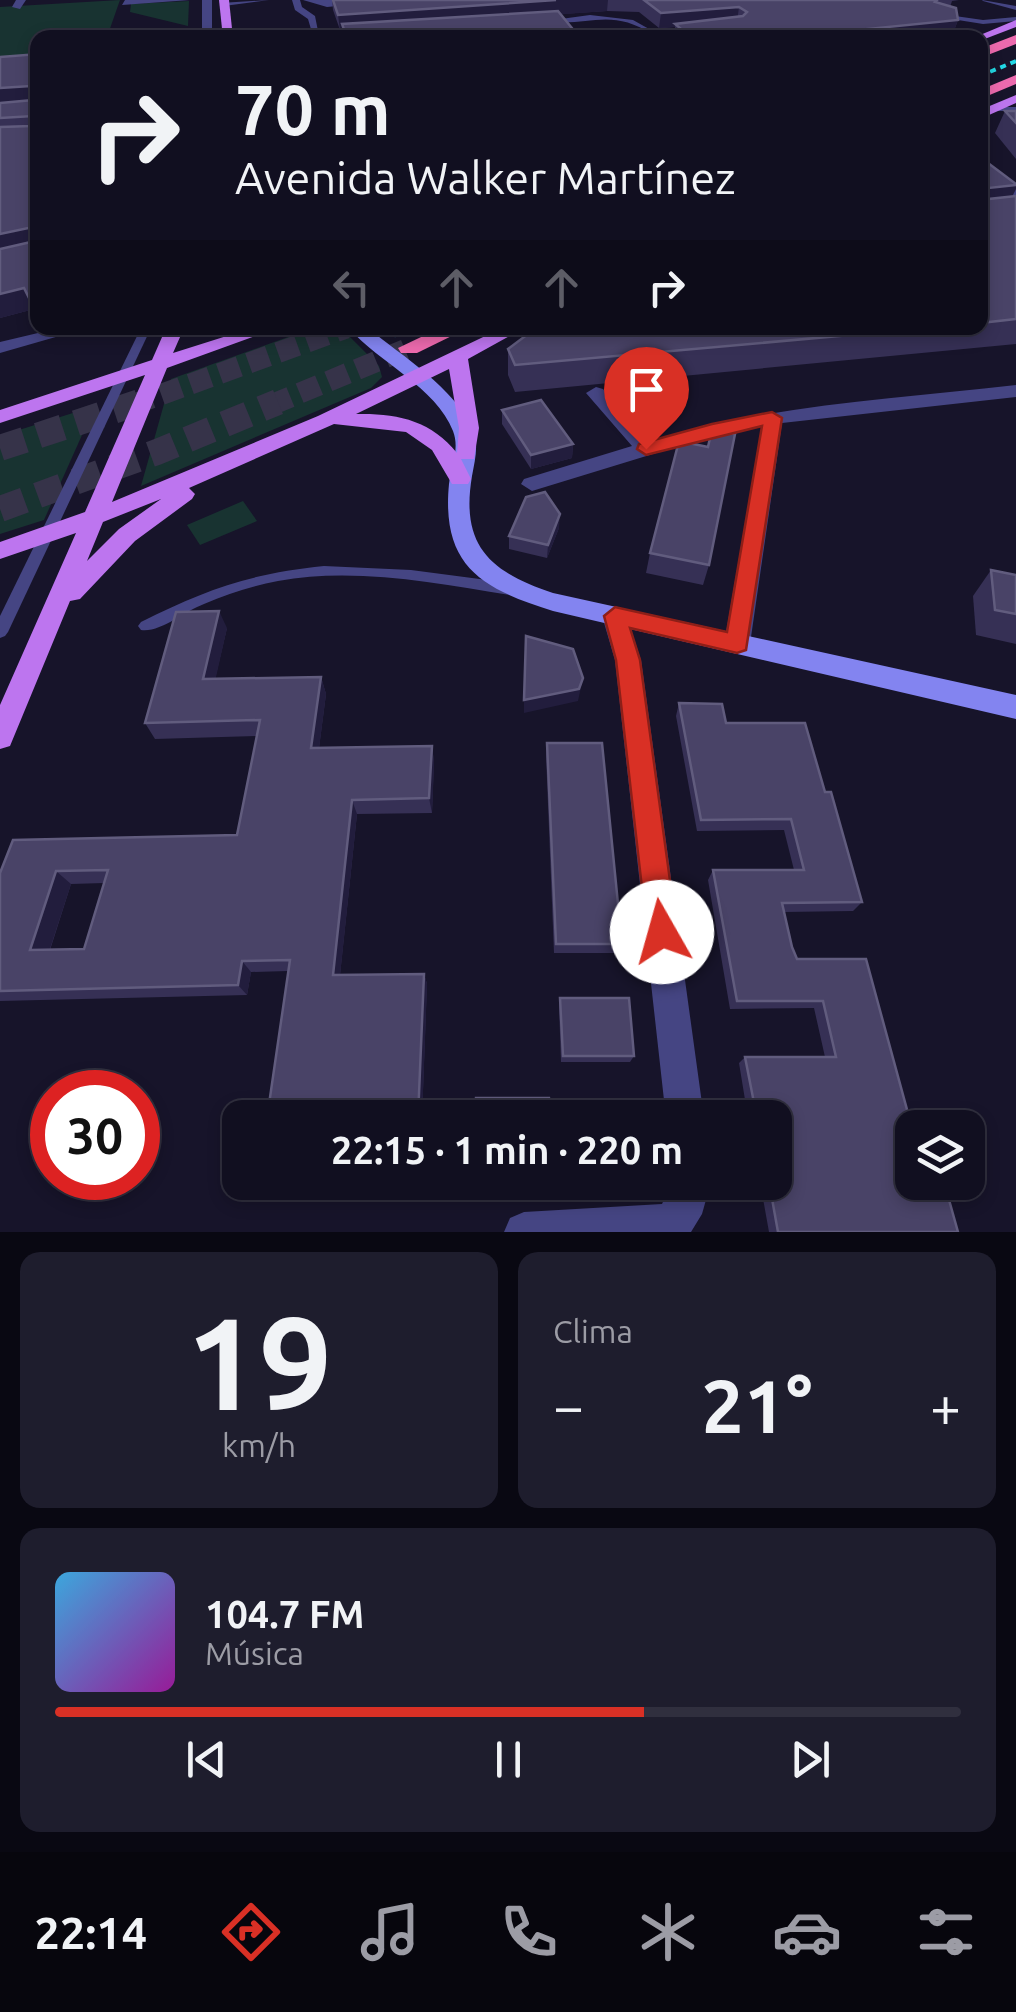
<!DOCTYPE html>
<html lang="es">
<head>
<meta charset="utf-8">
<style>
  :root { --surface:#110f20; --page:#1e1d2d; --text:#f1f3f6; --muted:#9c9ca5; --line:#302f3e; --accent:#d93025 }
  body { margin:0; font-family:Ubuntu,sans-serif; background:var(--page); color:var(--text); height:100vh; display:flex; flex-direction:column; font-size:38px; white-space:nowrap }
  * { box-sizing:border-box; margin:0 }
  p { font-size:32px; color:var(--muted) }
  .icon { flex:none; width:55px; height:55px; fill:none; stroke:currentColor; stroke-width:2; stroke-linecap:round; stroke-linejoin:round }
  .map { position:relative; height:1232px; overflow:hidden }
  .details { display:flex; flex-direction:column; gap:20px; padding:20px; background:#090812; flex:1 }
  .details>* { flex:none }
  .guide { position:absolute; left:30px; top:30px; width:958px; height:305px; border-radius:20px; box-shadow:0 5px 15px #0003,0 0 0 2px var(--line); background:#110f20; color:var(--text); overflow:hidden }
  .controls { position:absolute; left:895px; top:1110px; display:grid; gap:20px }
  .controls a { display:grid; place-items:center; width:90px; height:90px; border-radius:20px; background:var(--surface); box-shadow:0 5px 15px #0003,0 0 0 2px var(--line); font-size:50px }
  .speed { position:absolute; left:30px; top:1070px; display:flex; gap:20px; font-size:50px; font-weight:700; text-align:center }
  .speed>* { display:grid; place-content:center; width:130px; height:130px; border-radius:50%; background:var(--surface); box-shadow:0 5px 15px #0003,0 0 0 2px var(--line); line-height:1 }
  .speed .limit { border:15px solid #d22; background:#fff; color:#111 }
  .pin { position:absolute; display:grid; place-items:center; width:85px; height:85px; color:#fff; margin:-102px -42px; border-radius:50% 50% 50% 0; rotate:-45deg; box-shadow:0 0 10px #0007 }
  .pin .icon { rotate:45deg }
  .me { position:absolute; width:110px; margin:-55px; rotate:353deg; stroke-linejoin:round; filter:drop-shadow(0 0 8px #0008) }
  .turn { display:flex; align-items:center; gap:35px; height:210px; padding:0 40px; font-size:45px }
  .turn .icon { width:130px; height:130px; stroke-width:2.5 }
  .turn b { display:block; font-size:70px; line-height:85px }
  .lanes { display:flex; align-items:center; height:95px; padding:0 40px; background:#0003; justify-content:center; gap:50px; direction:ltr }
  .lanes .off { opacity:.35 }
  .big { font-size:75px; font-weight:700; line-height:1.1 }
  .details .card { flex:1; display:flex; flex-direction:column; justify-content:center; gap:15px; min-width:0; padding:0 35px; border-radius:20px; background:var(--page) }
  .details .dial { align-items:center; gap:0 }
  .dial b { font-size:130px; line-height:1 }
  .song { display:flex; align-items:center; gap:30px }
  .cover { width:120px; height:120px; border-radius:15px; background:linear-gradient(135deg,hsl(200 70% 55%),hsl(300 70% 35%)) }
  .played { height:10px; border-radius:5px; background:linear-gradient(90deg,var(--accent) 65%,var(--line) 65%) }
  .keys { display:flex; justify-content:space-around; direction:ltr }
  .heat { display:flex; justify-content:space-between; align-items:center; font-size:55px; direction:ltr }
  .details .tiles { flex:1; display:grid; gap:20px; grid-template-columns:1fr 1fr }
  .card:last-child { grid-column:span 2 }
  .trip { position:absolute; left:222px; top:1100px; width:570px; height:100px; border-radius:20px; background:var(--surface); box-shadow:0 5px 15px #0003,0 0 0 2px var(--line); font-weight:700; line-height:100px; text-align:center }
  .menu { display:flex; height:160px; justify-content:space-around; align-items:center; background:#07060d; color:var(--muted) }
  .menu .icon { width:70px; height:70px }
  .menu .current { color:var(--accent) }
  .menu b { font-size:45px; color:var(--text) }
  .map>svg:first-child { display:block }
  .green { fill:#183331 }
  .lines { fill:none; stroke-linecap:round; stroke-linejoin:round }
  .motorway-tunnel-far1 { stroke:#363349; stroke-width:21; stroke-dasharray:21 10; stroke-linecap:butt }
  .motorway-tunnel { stroke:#363349; stroke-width:26; stroke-dasharray:26 14; stroke-linecap:butt }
  .service { fill:#454583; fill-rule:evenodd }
  .pedestrian { fill:#454583; fill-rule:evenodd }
  .minor { fill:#454583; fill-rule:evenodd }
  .tertiary { fill:#454583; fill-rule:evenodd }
  .secondary { fill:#8384f0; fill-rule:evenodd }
  .primary { fill:#bd75ef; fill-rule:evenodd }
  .motorway { fill:#ed6aae; fill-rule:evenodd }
  .rail-far1 { stroke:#23d8e5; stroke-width:4; stroke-dasharray:6 5; stroke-linecap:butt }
  .rail { stroke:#23d8e5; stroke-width:5; stroke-dasharray:10 9; stroke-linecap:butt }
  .wall { fill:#363055; fill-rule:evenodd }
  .shaded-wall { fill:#221d3d }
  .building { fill:#494367; stroke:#615c7e; stroke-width:2.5; fill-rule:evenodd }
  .route { fill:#d93025; stroke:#8d1f18; stroke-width:2.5 }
</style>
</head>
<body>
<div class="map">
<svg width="1016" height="1232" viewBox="0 0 1016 1232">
  <rect width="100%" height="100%" fill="#17142a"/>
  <g class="green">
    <path d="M120,0L107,37L38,38L37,65L0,68V7Z"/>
    <path d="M189,1L188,26L130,12L131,4Z"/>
    <path d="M313,328L344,331L379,366L382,377L371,388L141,486L171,379Z"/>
    <path d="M95,406L44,520L0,534V436Z"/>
    <path d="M243,501L257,521L200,545L187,525Z"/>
  </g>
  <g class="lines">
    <g class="motorway-tunnel-far1">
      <path d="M132,405L346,328"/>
      <path d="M271,405L409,348"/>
    </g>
    <g class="motorway-tunnel">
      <path d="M0,448L140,402"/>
      <path d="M0,509L157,452L278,402"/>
    </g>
    <g class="service">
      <path d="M982,0L1016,6V10L983,1Z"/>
      <path d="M941,14L983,20L1016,17V21L983,24L939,17Z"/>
      <path d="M590,15L633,20L658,34L653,35C610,6 587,28 546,21Z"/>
      <path d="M614,30L631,38H623L614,32Z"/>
      <path d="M363,33L361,36L276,38L279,36Z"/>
      <path d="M991,107H1016V111H994Z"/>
      <path d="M141,328H151L8,632L5,636L0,638V616Z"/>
      <path d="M324,566L411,570L510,583L517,589L510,595C435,583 354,567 278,581C252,586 228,594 204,604C185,611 160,633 141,630L138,626L141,622C204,590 252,573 324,566Z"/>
    </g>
    <g class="pedestrian">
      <path d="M269,0L224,6L220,3Z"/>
      <path d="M292,0H300L302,7L315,16L319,36H313L308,19L295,10Z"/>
      <path d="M303,0H400L327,7Z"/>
    </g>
    <g class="minor">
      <path d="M16,0H26L20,9L12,7Z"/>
      <path d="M125,0H190L122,5Z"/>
      <rect x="202" y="0" width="10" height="38"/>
      <path d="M59,328H87L0,353V342Z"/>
      <path d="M1016,385V397L782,423L750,644L746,651L737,654L728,651L724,644L762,426L715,435L532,491L521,484L524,479L632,446L586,393L596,387L603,389L650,441C769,405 893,399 1016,385Z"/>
      <path d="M615,606L624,609L641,660L704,1118H666L615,660L602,616L606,609Z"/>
      <path d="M672,1182H711L702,1214L691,1232H504L510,1218L524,1212L662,1204Z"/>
    </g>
    <path class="tertiary" d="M980,163L1016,187V198L980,174Z"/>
    <path class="secondary" d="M349,328H368C403,357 454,387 473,430C479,445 475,460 472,476C460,547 491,572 553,593L1016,695V719L553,611C483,589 441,567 449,484C451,467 460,449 453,431C436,387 379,363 349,328Z"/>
    <g class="primary">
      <path d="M219,0H229L233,38H223Z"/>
      <path d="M1016,20V27L982,40L973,38Z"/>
      <path d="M1016,95V103L980,119V110Z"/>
      <path d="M166,328H184L173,353L252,328H277L167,368L112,502L318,416L502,328H524L468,359L479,428L474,459H461L471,479L468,484H452L432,450L406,432L334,424L189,488L195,494L192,499L135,541L80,599L70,601L10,746L0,749V705L76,533L0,559V542L85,512L145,375L0,423V410L152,360ZM449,369L459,428L457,453C431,420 396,413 356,414ZM161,499L119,529L87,561L103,522Z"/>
    </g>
    <g class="motorway">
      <path d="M1016,35V44L980,58V49Z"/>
      <path d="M1016,75V84L980,99V90Z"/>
      <path d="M440,328H468L417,353H401L398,348Z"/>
    </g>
    <path class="rail-far1" d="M980,76L1016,61"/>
    <path class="rail" d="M394,335L411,328"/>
  </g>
  <g class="wall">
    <path d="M332,0H959L952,1L950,7L958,20L952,36L934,38H673L675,27L659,28L639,12L607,11L561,14L580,38H344L343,30H340L333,10Z"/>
    <path d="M38,54V248L35,249L34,309L0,318V57Z"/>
    <path d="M1005,111H1016V159L995,133Z"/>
    <path d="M980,157L1012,197L1016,196V344L515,392L508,375V349L536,328H980Z"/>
    <path d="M502,410L573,444L572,458L531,469L502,424Z"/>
    <path d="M559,528L547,558L509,549V536Z"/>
    <path d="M650,553L709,565L703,585L646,573Z"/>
    <path d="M991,570L1016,575V644L976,635L973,596Z"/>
    <path d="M227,628L215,679L321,677L326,694L319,748L432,746L434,762L432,813L357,814L340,975L424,974L427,984L422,1118H267L288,971L251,972L247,995L0,1001V873L237,835L257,736L155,739L145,723ZM104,883L84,949L50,950L71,884Z"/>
    <path d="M679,703L726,723L825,792L862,902L853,911L784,912L792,947L797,959H866L912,1182L958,1232H769L760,1182H775V1118H748L739,1063L745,1057H825L814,1008L730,1009L708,880L713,870H794L784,830L697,831L676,716Z"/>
    <path d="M547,743L622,944L619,953H554L546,755Z"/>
    <path d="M560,998L634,1056L630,1062H561L559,1006Z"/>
  </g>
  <g class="shaded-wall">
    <path d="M556,0H608L607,11L344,30L342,24L343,30H340L338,15Z"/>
    <path d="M739,7L737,22L675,24V27L659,28L661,13Z"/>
    <path d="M958,20L952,36L934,38H807L808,35Z"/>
    <path d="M31,86L38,103L0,106V88Z"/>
    <path d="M1016,185V189L1006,209L980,212L988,188Z"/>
    <path d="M38,226V248L0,257V234Z"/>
    <path d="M24,288L38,300V315L34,309L0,318V294Z"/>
    <path d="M573,444L572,458L531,469V455Z"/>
    <path d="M560,514L559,528L547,558L548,545Z"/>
    <path d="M219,611L227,628L212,695L203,679Z"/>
    <path d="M321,677L326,694L317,764L311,748Z"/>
    <path d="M583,678L578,701L524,713V700Z"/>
    <path d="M432,746L434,762L432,813L429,798Z"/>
    <path d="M352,800L357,814L339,985L333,975Z"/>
    <path d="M56,871L71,884L46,961L30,950Z"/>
    <path d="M242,961L251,972L247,995L238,985Z"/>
    <path d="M424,974L427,984L422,1118H418Z"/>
  </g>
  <g class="building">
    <path d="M333,0H556L338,15Z"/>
    <path d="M644,0H937L935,2L956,8L958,20L808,35L810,38H692L675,24L743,16L747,12L739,7L661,13Z"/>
    <path d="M558,11L580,38H347L342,24Z"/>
    <path d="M38,54V226L0,234V127L31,126L33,116L0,118V103L33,100L35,89L31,86L0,88V57Z"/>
    <path d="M1005,111H1016V123Z"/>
    <path d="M980,157L1016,184V185L988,188V199L1016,196V319L980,323Z"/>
    <path d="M31,242L38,255V300L31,302L24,288L0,294V249Z"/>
    <path d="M536,328H928L515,365L508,349Z"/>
    <path d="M541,400L573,444L531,455L502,410Z"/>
    <path d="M712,429L735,434L709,565L650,553L679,441L708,447Z"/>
    <path d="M545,492L560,514L548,545L509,536L526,497Z"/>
    <path d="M991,570L1016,575V614L995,610Z"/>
    <path d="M219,611L203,679L321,677L311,748L432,746L429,798L352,800L333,975L424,974L418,1118H267L290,960L242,961L238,985L0,991V873L13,840L237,835L260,720L145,723L176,612ZM108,870L84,949L30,950L56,871Z"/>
    <path d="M526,636L573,649L583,678L579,689L524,700Z"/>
    <path d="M679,703L722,704L726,723H805L825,792H831L862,902L782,903L792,947L797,959H866L912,1128V1182H944L958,1232H778L769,1182H775V1118H757L745,1057H836L823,1001H737L713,870H804L791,819L701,820Z"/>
    <path d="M547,743H602L622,944H556Z"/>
    <path d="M560,998H629L634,1056H563Z"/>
    <path d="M476,1098H549L550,1105H624L625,1118H475Z"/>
  </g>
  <path class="route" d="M772,412L782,418L746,650L737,653L630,628L640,660L677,932L672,943L662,947L651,943L647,932L616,660L604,616L615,607L727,632L762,426L646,455L637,449L639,444L712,424Z"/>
</svg>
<div class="controls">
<a><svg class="icon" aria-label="layers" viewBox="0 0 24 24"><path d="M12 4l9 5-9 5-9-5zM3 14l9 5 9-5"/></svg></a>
</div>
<div class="speed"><div class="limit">30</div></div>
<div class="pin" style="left:646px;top:449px;background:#d93025"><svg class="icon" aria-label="arrive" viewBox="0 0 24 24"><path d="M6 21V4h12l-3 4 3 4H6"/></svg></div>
<svg class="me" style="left:662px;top:932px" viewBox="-20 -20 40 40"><circle r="19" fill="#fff"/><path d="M0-13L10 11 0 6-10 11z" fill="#d93025"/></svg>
<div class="trip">22:15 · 1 min · 220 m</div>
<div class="guide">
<div class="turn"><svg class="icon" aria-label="right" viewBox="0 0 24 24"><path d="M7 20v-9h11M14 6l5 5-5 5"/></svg><div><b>70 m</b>Avenida Walker Martínez</div></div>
<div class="lanes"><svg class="icon off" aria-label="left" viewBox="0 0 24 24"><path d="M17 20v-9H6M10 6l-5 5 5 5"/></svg><svg class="icon off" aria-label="ahead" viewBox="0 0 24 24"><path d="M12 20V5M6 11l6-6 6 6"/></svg><svg class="icon off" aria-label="ahead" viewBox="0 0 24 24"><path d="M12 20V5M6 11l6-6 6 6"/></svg><svg class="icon" aria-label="right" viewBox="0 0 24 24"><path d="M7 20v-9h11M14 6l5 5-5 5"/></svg></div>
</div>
</div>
<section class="details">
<div class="tiles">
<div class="card dial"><b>19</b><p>km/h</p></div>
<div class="card"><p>Clima</p>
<div class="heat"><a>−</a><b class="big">21°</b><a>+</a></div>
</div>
<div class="card">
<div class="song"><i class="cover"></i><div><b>104.7 FM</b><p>Música</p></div></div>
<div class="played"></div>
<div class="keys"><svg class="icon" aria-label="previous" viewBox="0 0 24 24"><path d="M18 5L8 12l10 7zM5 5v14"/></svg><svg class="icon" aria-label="pause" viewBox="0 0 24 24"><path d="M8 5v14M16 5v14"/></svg><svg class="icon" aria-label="next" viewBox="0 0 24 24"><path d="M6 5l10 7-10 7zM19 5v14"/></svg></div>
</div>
</div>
</section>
<nav class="menu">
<b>22:14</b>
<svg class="icon current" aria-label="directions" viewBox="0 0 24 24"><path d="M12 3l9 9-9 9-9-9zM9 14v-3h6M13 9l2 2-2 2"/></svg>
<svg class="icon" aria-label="music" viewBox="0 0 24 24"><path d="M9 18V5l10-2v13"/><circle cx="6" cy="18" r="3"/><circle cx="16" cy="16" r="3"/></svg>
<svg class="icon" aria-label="phone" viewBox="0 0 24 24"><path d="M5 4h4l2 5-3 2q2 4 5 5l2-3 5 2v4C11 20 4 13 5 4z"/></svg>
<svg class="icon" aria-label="climate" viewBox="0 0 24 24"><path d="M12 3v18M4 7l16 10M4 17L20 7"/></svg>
<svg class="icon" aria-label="car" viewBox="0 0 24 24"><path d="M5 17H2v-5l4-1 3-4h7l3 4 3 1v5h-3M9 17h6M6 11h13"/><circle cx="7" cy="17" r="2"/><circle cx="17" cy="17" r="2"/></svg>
<svg class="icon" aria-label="filters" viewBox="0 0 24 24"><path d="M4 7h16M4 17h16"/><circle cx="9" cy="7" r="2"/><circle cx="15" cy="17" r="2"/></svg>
</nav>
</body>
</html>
